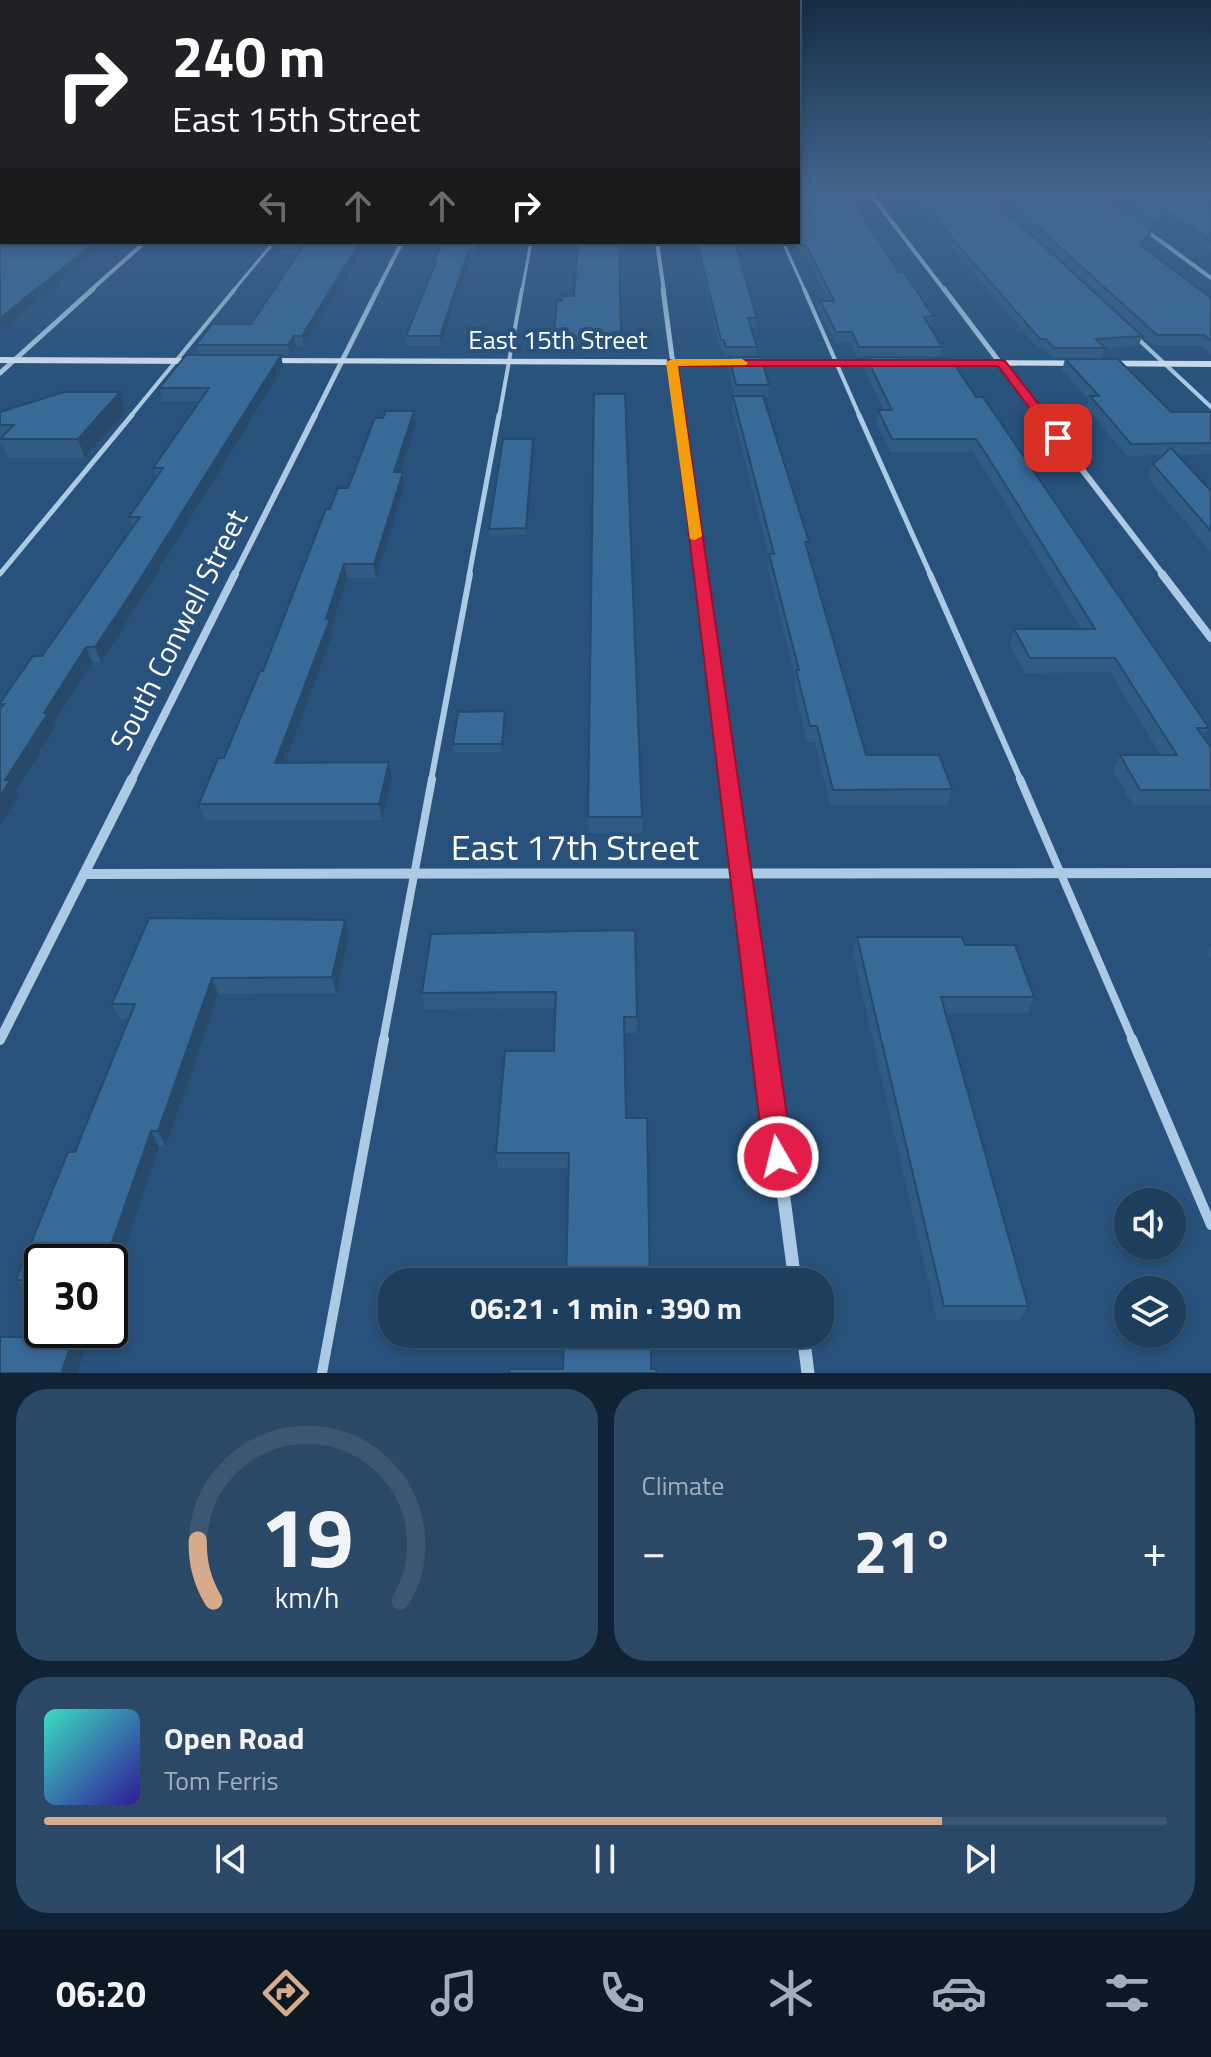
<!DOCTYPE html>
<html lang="en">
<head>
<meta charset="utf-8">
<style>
  :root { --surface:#1e3e5d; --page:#2b4966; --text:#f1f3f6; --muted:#a1aebc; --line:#3c5772; --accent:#d6ab8b }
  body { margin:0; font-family:"Titillium Web",sans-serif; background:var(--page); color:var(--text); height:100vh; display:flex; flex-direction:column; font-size:30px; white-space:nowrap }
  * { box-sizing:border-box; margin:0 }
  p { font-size:26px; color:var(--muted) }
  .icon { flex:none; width:44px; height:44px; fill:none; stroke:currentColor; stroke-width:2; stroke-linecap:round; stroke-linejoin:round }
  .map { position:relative; height:1373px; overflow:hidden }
  .sheet { display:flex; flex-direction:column; gap:16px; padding:16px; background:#102233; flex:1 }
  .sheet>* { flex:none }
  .hud { position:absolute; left:0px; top:0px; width:800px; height:244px; box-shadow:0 4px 12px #0003,0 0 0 2px var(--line); background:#202124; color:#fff; overflow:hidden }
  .tools { position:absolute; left:1114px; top:1188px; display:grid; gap:16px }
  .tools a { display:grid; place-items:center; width:72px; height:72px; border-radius:50%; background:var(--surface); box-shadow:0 4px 12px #0003,0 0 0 2px var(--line); font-size:40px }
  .speed { position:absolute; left:24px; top:1244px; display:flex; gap:16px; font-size:40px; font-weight:700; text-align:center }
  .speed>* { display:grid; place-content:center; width:104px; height:104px; border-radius:50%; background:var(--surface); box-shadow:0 4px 12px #0003,0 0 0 2px var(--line); line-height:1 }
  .speed .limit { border:4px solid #111; border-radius:12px; background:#fff; color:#111 }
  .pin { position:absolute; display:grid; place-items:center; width:68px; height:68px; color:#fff; margin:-34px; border-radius:16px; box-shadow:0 4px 12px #0006 }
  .me { position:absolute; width:88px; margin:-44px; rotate:352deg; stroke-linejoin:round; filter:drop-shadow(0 0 6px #0008) }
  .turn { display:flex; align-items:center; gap:28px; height:168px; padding:0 40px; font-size:36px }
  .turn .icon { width:104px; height:104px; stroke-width:2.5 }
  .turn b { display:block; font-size:56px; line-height:68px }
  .lanes { display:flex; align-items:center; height:76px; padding:0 40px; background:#0003; justify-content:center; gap:40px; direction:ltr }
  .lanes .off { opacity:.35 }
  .big { font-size:60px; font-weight:700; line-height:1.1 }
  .sheet .tile { flex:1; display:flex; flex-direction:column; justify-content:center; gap:12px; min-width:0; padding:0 28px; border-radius:32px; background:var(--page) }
  .sheet .dial { align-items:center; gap:0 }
  .dial svg { height:208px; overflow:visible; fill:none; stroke:var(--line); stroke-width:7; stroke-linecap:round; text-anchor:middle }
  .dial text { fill:var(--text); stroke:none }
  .song { display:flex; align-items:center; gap:24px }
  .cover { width:96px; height:96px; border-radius:12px; background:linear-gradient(135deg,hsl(170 70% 55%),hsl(250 70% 35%)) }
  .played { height:8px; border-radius:4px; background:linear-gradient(90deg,var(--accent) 80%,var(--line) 80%) }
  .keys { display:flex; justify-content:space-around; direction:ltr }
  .heat { display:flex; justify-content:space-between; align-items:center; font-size:44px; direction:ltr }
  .sheet .tiles { flex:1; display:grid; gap:16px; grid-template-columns:1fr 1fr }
  .tile:last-child { grid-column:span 2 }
  .trip { position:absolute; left:378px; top:1268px; width:456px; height:80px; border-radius:32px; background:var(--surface); box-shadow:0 4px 12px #0003,0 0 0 2px var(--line); font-weight:700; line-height:80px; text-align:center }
  .dock { display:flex; height:128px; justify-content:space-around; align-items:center; background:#0c1925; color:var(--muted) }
  .dock .icon { width:56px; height:56px }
  .dock .selected { color:var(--accent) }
  .dock b { font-size:36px; color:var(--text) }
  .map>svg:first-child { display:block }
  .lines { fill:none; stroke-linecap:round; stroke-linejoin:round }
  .service-far5 { stroke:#adcae4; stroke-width:3 }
  .service-far4 { stroke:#adcae4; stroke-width:4 }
  .service-far3 { stroke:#adcae4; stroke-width:5 }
  .service-far2 { stroke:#adcae4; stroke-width:6 }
  .service-far1 { stroke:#adcae4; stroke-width:8 }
  .service { stroke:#adcae4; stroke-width:10 }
  .minor-far5 { stroke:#adcae4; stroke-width:4 }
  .minor-far4 { stroke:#adcae4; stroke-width:5 }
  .minor-far3 { stroke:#adcae4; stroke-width:6 }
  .minor-far2 { stroke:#adcae4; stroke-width:8 }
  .minor-far1 { stroke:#adcae4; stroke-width:10 }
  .minor { stroke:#adcae4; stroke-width:13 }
  .secondary { fill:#d5e5f4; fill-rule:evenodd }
  .wall { fill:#305b83 }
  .shaded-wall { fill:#274a6a }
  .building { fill:#386a98; stroke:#274a6a; stroke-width:2 }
  .route { fill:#e11d48; stroke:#92132f; stroke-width:2 }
  .slow { fill:#f59e0b }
  .labels { text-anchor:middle; stroke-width:8; stroke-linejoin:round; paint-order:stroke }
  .far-street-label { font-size:26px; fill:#fff; stroke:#28527c }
  .street-label { font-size:30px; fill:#fff; stroke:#28527c }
  .near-street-label { font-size:36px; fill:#fff; stroke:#28527c }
</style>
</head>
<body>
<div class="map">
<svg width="1211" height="1373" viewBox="0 0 1211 1373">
  <rect width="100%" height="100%" fill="#28527c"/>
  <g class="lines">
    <g class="service-far5">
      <path d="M783,242L805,291"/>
      <path d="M233,291L274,242"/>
      <path d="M522,291L531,242"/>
    </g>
    <g class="service-far4">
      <path d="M804,289L860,417"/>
      <path d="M1136,337L1211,407"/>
      <path d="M130,417L235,289"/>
      <path d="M499,417L522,289"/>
    </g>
    <g class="service-far3">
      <path d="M859,415L931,576"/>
      <path d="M0,574L132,415"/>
      <path d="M469,576L499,415"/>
    </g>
    <g class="service-far2">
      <path d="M930,574L1021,781"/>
      <path d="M431,781L470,574"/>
    </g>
    <g class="service-far1">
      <path d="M1020,779L1133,1041"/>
      <path d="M383,1041L432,779"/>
    </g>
    <g class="service">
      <path d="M1132,1039L1211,1225"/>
      <path d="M322,1373L384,1039"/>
    </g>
    <g class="minor-far5">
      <path d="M869,192L945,291"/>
      <path d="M839,193H901"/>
      <path d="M975,193H1005"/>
      <path d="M1091,193H1121"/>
      <path d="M1144,229L1211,278"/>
      <path d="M657,242L664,291"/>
      <path d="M90,291L145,242"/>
      <path d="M377,291L402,242"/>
    </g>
    <g class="minor-far4">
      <path d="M663,289L680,417"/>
      <path d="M944,289L1041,417"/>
      <path d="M0,373L93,289"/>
      <path d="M314,417L378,289"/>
    </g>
    <g class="minor-far3">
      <path d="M680,415L701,576"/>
      <path d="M1040,415L1164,576"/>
      <path d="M234,576L315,415"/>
    </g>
    <g class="minor-far2">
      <path d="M701,574L728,781"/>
      <path d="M1162,574L1211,638"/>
      <path d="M131,781L235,574"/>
    </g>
    <g class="minor-far1">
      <path d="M728,779L763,1041"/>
      <path d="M84,874L1211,873"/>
      <path d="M0,1040L132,779"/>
    </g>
    <g class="minor">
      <path d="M763,1039L795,1282"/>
      <path d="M803,1334L808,1373"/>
    </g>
    <g class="secondary">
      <path d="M0,357L202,358L207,361L202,364L0,363Z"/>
      <path d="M262,358L886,360L891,363L886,366L259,363V359Z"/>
      <path d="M934,360L1211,361V367L930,365V361Z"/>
    </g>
  </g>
  <g class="wall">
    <path d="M798,192L899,272L933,316L931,326H930L942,347L940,357H858L850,342H835L819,310L820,301H829L805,253H800L795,242H798Z"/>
    <path d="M891,192H985L1142,336L1139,345L1105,348L1102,358L1052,357L1044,348H1038L922,213L905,212L891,198Z"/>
    <path d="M996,192H1099L1152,230L1149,239L1143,247L1211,298V354L1200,345H1153L995,198Z"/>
    <path d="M1112,192H1211V251L1164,219L1155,231L1110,198Z"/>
    <path d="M279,242H366L304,346H296L290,355H198L196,345L251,324L299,254H278L276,245Z"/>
    <path d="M437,242H481L476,259L470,258L441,345H407L406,336L433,268V262L440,247H437Z"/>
    <path d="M552,242H619L620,341H613V348L564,346V341H554V332L562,301L574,296L578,244H552Z"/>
    <path d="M695,242H735L757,318L756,328H751L757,347L756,356H725L723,349H720Z"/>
    <path d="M281,355L283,367L135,609L101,662H92L53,724L55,728L16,791L18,796L0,826V703L42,656L132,528L129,517L156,478L153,468L201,401H162L159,388Z"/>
    <path d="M729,357L769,385L768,397H764L809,542L808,551L866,755L952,789L947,805H830L815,742H807L794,686L795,677L768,569L769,558L732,409L733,396H735L728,368Z"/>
    <path d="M866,357L976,397L1209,728L1204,738L1211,748V805H1133L1113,771L1120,755H1161L1110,672L1025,673L1010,644L1014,629H1081L985,470L973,452H890L876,422L878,410H884L864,369Z"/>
    <path d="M1065,359L1171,412H1211V454L1177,455L1211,491V552L1148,478L1153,464L1163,455L1127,456L1086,408L1089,400L1062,370Z"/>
    <path d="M120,392L125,411L85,458H8L2,444H0V412Z"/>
    <path d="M416,424L400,472H403L405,485L376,578H347L332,626L333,634L285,763L389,762L392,778L382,820H204L199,804L224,758L263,671L330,509L348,488Z"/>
    <path d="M533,439L527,535L490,536L489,529Z"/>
    <path d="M505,719L503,752H454L453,744Z"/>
    <path d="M588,817H642V833H589Z"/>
    <path d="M345,920L349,936L336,993L218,994L166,1147H159L110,1262H42V1294H27L16,1280L75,1152L128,1019H120L112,1004Z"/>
    <path d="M431,934L637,1017V1033H624L569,1168H498L496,1153L554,1051L556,1008L425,1009L422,993Z"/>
    <path d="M857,937L965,945L1034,997L1028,1013H945L1028,1306L1020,1320H937L853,953Z"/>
    <path d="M1211,945V960L1207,952Z"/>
  </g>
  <g class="shaded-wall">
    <path d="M1166,211L1164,219L1155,231L1157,223Z"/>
    <path d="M1152,230L1149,239L1138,254L1140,245Z"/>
    <path d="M2,236V242H8L0,248V237Z"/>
    <path d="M96,242H109L0,331V318Z"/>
    <path d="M360,242H366L304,346L302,336Z"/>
    <path d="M478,242H481L476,259V251Z"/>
    <path d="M469,249L470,258L441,345L440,336Z"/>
    <path d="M294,336L296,346L290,355L288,345Z"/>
    <path d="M281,355L283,367L135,609L101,662L95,647Z"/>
    <path d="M120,392L125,411L85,458L78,439Z"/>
    <path d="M414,411L416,424L396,485L394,472Z"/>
    <path d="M533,439L534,445L527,535L526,528Z"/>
    <path d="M403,472L405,485L376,578L374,564Z"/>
    <path d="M344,564L347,578L332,626L333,634L279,779L275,763Z"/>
    <path d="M86,647L92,662L53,724L55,728L16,791L18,796L0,826V797L5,780L44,713Z"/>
    <path d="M505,711V719L503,752L502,744Z"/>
    <path d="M389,762L392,778L382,820L379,804Z"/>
    <path d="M345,920L349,936L336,993L332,977Z"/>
    <path d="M212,978L218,994L166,1147L158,1131Z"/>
    <path d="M151,1131L159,1147L110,1290V1262H105Z"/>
    <path d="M74,1337L85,1350L77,1373H61Z"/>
  </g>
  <g class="building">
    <path d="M0,192H2V236L0,237Z"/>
    <path d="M798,192H848L899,272H904L933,316L924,317L942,347H859L852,332H836L820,301H834L806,245H801L798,239Z"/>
    <path d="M893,192H985L1142,336L1096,339L1105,348H1054L1046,339H1040L923,205H906Z"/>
    <path d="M999,192H1099L1152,230L1140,245L1211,298V341L1204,335H1157Z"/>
    <path d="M1115,192H1211V241L1166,211L1157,223Z"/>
    <path d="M9,242H96L0,318V248Z"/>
    <path d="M279,242H360L302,336H294L288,345H196L212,324H251L304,245H276Z"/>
    <path d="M443,242H478L476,251L469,249L440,336H406L436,262H433Z"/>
    <path d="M578,242H619L621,332H613V338L564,337V332H554L557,301H562V296H574Z"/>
    <path d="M697,242H735L757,318H748L757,347H726L724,340H721Z"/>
    <path d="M186,355H281L130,595L95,647H86L44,713H48L5,780H10L0,797V709L4,704H0V703L33,656H42L140,517H129L163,468H153L209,388H159Z"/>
    <path d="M729,357H761L769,385H736Z"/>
    <path d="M866,357L950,358L976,397H983L1209,728H1197L1211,748V790H1140L1120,755H1177L1115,658H1030L1014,629H1095L988,457L976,439H892L878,410H892Z"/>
    <path d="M1065,359H1118L1171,412H1211V443L1131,444L1090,396H1099Z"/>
    <path d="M64,392H120L78,439H0L14,425H0V412Z"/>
    <path d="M594,394H625L642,817H588Z"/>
    <path d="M733,396H763L809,542H805L866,755H939L952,789L833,790L817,726H810L796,670H799L769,554H774Z"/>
    <path d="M386,411H414L394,472H403L374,564H344L326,619H330L275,763L389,762L379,804H199L218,758H224L260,671H263L326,509H330L338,488H348L375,418H383Z"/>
    <path d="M503,439H533L526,528L489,529Z"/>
    <path d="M1171,448L1211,491V531L1153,464Z"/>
    <path d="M505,711L502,744H453L458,712Z"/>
    <path d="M149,918L345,920L332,977L212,978L158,1131H151L105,1262H42V1280H16L68,1152H75L135,1004H112Z"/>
    <path d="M635,930L637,1017H624L626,1118H647L650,1282H566L569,1153H496L505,1051H554L556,992L422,993L431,934Z"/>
    <path d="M857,937H962L965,945H1015L1034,997H941L1028,1306H944Z"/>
    <path d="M564,1334H651V1369H656L657,1373H509L510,1369H563Z"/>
    <path d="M0,1337H74L61,1373H0Z"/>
  </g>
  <linearGradient id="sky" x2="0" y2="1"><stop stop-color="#162d44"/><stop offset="0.5" stop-color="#42668e"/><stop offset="1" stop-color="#42668e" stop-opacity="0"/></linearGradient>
  <rect width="1211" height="384" fill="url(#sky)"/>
  <path class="route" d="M668,360H1001L1005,361L1065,438L1054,441L998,366H678L793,1157L788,1167L778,1171L768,1167L764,1157Z"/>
  <path class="slow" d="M742,359L748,363L746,365L678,366L702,536L695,540L690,539L666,362L672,359Z"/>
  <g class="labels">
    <g class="far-street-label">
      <text x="558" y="349">East 15th Street</text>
    </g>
    <g class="street-label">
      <text transform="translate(179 630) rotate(-63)" y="10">South Conwell Street</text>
    </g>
    <g class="near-street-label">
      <text x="575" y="860">East 17th Street</text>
    </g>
  </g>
</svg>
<div class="tools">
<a><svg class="icon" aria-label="sound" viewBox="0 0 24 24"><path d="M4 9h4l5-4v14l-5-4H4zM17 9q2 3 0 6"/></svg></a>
<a><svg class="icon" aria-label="layers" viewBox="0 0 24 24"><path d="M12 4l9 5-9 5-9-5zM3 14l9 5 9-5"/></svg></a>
</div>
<div class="speed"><div class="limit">30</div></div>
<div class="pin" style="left:1058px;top:438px;background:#d93025"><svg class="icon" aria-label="arrive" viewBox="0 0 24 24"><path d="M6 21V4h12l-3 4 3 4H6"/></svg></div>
<svg class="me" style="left:778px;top:1157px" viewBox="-20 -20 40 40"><circle r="17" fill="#e11d48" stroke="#fff" stroke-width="3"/><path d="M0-11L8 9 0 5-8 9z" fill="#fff"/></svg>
<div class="trip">06:21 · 1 min · 390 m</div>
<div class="hud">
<div class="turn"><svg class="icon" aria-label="right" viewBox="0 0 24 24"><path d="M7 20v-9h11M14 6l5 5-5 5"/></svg><div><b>240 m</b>East 15th Street</div></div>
<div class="lanes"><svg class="icon off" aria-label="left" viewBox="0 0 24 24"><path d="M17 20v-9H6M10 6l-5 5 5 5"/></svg><svg class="icon off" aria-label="ahead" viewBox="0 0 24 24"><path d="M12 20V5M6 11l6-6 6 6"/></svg><svg class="icon off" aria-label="ahead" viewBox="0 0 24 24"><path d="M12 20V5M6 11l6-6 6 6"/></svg><svg class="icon" aria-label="right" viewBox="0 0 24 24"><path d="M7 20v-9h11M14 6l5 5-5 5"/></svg></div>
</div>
</div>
<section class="sheet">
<div class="tiles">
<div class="tile dial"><svg viewBox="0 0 100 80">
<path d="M14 69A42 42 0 1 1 86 69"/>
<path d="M14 69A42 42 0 0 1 8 46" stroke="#d6ab8b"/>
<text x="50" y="56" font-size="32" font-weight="700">19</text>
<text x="50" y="72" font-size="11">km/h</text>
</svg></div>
<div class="tile"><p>Climate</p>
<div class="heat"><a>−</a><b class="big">21°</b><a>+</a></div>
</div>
<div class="tile">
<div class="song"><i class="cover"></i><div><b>Open Road</b><p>Tom Ferris</p></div></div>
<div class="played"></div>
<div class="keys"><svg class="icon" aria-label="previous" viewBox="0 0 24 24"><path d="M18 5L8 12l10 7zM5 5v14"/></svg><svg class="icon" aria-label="pause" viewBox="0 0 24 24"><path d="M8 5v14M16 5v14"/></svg><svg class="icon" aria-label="next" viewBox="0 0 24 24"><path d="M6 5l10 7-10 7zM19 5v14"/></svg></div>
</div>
</div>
</section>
<nav class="dock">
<b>06:20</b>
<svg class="icon selected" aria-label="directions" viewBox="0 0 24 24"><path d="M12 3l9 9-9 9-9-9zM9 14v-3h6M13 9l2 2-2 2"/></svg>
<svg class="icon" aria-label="music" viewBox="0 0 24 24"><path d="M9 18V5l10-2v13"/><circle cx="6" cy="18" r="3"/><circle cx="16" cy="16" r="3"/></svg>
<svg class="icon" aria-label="phone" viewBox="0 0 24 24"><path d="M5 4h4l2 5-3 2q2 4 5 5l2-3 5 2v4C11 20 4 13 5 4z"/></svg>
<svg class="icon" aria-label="climate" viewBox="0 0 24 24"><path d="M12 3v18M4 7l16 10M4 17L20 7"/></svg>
<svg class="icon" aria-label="car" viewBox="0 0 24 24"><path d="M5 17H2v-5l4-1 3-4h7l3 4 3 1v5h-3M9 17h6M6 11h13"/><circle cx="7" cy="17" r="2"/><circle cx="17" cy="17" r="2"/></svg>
<svg class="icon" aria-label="filters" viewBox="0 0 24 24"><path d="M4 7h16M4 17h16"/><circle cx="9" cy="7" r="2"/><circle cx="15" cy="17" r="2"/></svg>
</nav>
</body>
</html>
